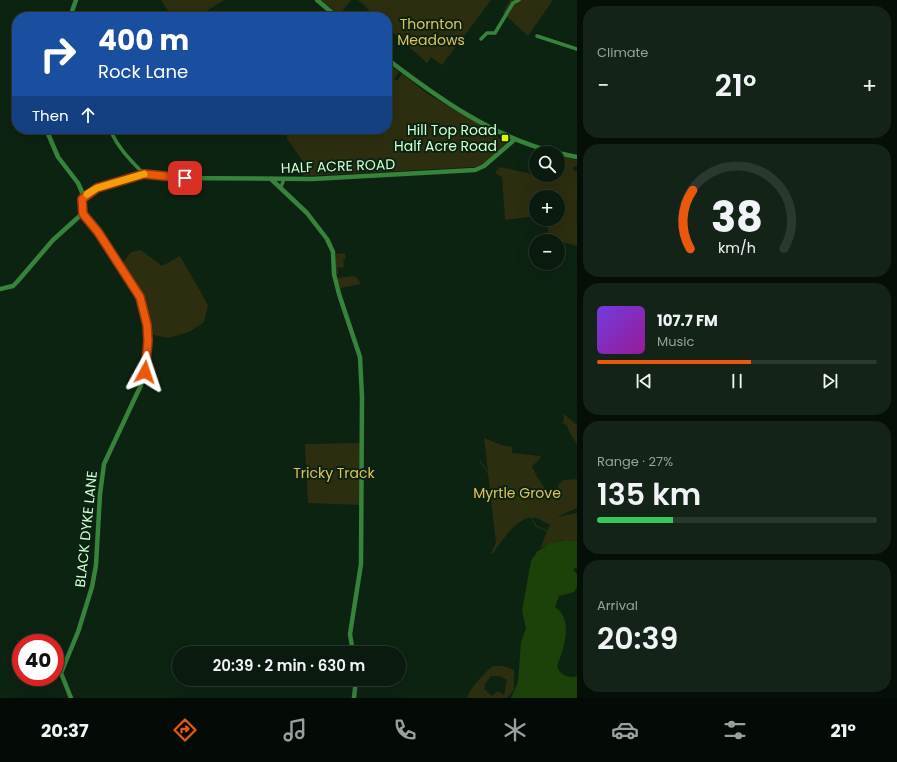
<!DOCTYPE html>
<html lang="en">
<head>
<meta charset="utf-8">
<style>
  :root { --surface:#0a1a0e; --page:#132317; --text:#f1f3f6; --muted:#99a19e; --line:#2a382e; --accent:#ea580c }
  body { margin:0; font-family:Poppins,sans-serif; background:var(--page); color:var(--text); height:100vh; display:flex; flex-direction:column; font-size:15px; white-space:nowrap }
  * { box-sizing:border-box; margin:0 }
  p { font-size:13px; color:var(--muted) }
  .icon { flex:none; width:22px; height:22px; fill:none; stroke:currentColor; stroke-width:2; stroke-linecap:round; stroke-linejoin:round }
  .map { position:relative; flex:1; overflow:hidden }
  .drawer { display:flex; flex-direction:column; gap:6px; padding:6px; background:#060e08; width:320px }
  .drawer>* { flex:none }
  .banner { position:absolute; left:12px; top:12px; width:380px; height:122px; border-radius:16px; box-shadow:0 4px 16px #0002,0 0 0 1px var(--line); background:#1a4fa0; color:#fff; overflow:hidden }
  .tools { position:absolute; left:529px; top:146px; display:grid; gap:8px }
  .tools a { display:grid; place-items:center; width:36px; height:36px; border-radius:50%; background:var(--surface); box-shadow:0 4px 16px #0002,0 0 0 1px var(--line); font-size:20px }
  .speed { position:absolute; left:12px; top:634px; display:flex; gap:8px; font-size:20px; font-weight:700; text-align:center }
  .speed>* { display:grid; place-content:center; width:52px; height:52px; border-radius:50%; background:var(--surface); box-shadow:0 4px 16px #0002,0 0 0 1px var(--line); line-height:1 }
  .speed .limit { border:6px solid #d22; background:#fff; color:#111 }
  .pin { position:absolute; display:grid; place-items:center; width:34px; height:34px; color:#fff; margin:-17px; border-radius:8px; box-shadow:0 2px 6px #0006 }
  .me { position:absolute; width:44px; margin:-22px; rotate:5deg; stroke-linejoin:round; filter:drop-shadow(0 0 3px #0008) }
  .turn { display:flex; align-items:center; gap:14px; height:84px; padding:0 20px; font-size:18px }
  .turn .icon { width:52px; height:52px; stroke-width:2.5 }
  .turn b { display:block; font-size:28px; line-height:34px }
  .then { display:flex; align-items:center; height:38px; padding:0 20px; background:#0003; gap:8px; font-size:15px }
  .big { font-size:30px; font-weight:600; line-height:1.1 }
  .drawer .tile { flex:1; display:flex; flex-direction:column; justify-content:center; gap:6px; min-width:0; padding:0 14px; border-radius:16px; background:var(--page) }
  .drawer .dial { align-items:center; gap:0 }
  .dial svg { height:104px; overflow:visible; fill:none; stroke:var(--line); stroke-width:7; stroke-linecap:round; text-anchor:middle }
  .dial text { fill:var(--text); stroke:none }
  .song { display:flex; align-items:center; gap:12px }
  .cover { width:48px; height:48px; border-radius:6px; background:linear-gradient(135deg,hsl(260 70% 55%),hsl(300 70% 35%)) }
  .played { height:4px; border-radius:2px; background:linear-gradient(90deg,var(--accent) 55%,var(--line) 55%) }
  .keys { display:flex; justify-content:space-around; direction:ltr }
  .heat { display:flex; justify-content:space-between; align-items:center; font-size:22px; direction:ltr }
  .charge { height:6px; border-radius:3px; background:linear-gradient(90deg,#34c759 27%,var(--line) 0) }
  .trip { position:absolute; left:172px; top:646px; width:234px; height:40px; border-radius:20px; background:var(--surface); box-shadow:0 4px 16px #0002,0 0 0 1px var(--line); font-weight:600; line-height:40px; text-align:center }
  .dock { display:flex; height:64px; justify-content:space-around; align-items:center; background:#040a06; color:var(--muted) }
  .dock .icon { width:28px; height:28px }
  .dock .selected { color:var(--accent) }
  .dock b { font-size:18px; color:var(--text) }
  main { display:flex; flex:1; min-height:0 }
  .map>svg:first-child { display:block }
  .green { fill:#2d2d10; fill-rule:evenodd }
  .water { fill:#1c4109 }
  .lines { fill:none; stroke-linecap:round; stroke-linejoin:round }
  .stream { stroke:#1c4109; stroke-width:1 }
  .minor { stroke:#37833c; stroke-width:3.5 }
  .tertiary { stroke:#37833c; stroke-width:4.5 }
  .route-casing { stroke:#983908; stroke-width:10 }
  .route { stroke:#ea580c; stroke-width:7 }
  .slow { stroke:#f59e0b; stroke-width:7 }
  .poi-dot { fill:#dbfa00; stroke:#0d2312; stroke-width:1.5 }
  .labels { text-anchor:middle; stroke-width:4; stroke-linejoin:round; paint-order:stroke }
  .park-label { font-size:14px; fill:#e1c359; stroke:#0d2312 }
  .poi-label { font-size:14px; fill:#cfffd6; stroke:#0d2312; text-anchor:end }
  .street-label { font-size:14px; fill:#cfffd6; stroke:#0d2312 }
</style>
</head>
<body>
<main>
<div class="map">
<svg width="577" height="698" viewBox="0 0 577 698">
  <rect width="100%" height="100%" fill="#0d2312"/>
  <g class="green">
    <path d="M161,0H224L197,17H172Z"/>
    <path d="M320,0H351L339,15Z"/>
    <path d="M358,0H491L442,65L431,57L427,63L387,27V17H376Z"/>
    <path d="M510,0H553L528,36L503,13Z"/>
    <path d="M387,64L399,72L394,79L397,81L402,74L428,94L498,135V138L506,143L484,163L475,167L303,176L305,164L287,139L286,129H387Z"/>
    <path d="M558,155L577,160V166L573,167L574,172L577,170V246L552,239V241H549L547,219H558V197H536V216L505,220L502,177L495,173L500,167L532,174L536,170V175H558Z"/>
    <path d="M141,250L162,266L180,256L208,305L204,322L189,332L168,338L150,334L142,296L121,265L131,252Z"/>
    <path d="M345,253L346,259H343L344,266L342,268L338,267V274H336V254Z"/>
    <path d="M353,276L357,278L361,284L340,288L337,278Z"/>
    <path d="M564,414L577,425V444C573,438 568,432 567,425L563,424Z"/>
    <path d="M484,438L501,445L512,447V453L541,456L539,460L532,466C536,477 548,495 559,501L558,485L564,480L577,479V508L557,517L577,513V541C563,539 552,541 540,549L550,524C545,524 541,519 536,518C519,513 501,542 493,554L491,553L496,543Z"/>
    <path d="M361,443V505L308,503L305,444Z"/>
    <path d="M493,666H504L514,670V690L507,698H467C470,688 484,673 493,666ZM491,676H500L507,680L504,695L498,691L492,696L484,689L485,684Z"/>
  </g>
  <path class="water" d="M567,540L577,541V568H575L573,570L577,574V587L574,592L559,596L555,607C574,619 564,649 557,666C560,675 568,679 577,676V698H511L518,682L521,642L526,628L522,611L531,561L537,552L550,543Z"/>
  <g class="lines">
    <path class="stream" d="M480,461L488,473L514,489L516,496L525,506L536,526L547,531L558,541"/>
    <g class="minor">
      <path d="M537,36L577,49"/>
      <path d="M481,39L487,33H495L513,3L519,0"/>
      <path d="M110,129C117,147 131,161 144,174"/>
      <path d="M281,187L284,179"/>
    </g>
    <g class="tertiary">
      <path d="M317,0L337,17"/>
      <path d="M70,17L76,0"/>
      <path d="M387,59C438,98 494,138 558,153"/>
      <path d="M46,129L58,157L78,183L82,192L83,213"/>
      <path d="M558,153L577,157"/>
      <path d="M271,179L307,213L327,239L333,252L334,274L339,294L360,357L362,397L361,564L350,634L353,653"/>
      <path d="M82,199L97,188L144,174L172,178L312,179L475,170L484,166L514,140"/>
      <path d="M0,289L13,286L17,282L53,240L83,213"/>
      <path d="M71,698L61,673L78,632L92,587L96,565L100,494L104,464L141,385C150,358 151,324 140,297C134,284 123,272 114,259C104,244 95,228 83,213"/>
      <path d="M354,698L356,679"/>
    </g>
  </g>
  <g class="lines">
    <defs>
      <path id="route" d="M145,372L148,341L147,325L140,297L98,232L83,214L82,199L97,188L144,174L185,178"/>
    </defs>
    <use href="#route" class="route-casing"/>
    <use href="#route" class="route"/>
    <path class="slow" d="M87,194L97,188L144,174"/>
  </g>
  <rect class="poi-dot" x="501" y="134" width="8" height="8" rx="2"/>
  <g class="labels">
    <g class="park-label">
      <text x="431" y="29">Thornton<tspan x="431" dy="16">Meadows</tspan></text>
      <text x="334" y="478">Tricky Track</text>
      <text x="517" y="498">Myrtle Grove</text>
    </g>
    <g class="poi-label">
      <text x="497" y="135">Hill Top Road<tspan x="497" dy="16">Half Acre Road</tspan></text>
    </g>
    <g class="street-label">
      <text transform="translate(338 166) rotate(-2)" y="5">HALF ACRE ROAD</text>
      <text transform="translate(86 529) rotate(-84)" y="5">BLACK DYKE LANE</text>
    </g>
  </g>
</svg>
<div class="tools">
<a><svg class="icon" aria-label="search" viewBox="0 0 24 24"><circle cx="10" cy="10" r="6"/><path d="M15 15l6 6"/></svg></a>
<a>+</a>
<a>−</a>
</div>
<div class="speed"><div class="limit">40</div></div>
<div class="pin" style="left:185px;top:178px;background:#d93025"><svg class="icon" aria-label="arrive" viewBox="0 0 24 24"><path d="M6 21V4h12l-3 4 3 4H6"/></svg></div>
<svg class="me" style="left:145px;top:372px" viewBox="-20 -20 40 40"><path d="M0-17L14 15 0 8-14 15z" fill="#ea580c" stroke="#fff" stroke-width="4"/></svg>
<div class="trip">20:39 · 2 min · 630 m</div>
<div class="banner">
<div class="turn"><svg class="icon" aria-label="right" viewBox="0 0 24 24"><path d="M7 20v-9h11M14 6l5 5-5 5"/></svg><div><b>400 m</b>Rock Lane</div></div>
<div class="then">Then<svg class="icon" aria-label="ahead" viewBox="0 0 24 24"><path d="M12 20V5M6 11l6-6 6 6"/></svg></div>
</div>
</div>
<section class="drawer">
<div class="tile"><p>Climate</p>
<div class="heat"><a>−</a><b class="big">21°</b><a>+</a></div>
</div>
<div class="tile dial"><svg viewBox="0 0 100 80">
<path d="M14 69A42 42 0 1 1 86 69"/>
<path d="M14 69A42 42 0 0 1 16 24" stroke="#ea580c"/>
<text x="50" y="56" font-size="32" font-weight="700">38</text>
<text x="50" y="72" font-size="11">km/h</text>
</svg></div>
<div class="tile">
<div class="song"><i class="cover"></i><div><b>107.7 FM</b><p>Music</p></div></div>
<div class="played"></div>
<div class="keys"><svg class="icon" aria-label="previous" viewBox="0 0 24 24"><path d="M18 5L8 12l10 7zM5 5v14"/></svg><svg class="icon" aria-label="pause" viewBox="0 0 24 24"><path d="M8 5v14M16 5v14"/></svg><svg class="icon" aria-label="next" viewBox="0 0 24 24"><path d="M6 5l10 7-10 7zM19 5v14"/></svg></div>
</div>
<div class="tile"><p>Range · 27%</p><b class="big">135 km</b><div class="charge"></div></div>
<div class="tile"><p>Arrival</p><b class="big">20:39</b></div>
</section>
</main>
<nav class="dock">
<b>20:37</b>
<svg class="icon selected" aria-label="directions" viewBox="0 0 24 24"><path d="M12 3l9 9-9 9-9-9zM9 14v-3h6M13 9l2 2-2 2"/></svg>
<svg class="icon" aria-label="music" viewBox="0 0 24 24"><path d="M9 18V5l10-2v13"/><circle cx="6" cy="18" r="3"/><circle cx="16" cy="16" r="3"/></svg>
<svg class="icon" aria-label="phone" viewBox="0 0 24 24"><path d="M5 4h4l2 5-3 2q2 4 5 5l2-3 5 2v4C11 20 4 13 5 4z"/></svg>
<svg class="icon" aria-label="climate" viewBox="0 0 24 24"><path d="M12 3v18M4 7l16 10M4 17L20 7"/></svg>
<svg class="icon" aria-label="car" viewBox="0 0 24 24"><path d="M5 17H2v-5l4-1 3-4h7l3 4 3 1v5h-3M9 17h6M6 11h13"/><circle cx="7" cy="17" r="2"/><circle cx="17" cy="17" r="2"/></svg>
<svg class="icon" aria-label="filters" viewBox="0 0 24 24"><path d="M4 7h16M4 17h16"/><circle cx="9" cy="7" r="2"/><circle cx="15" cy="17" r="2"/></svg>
<b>21°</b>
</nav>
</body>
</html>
